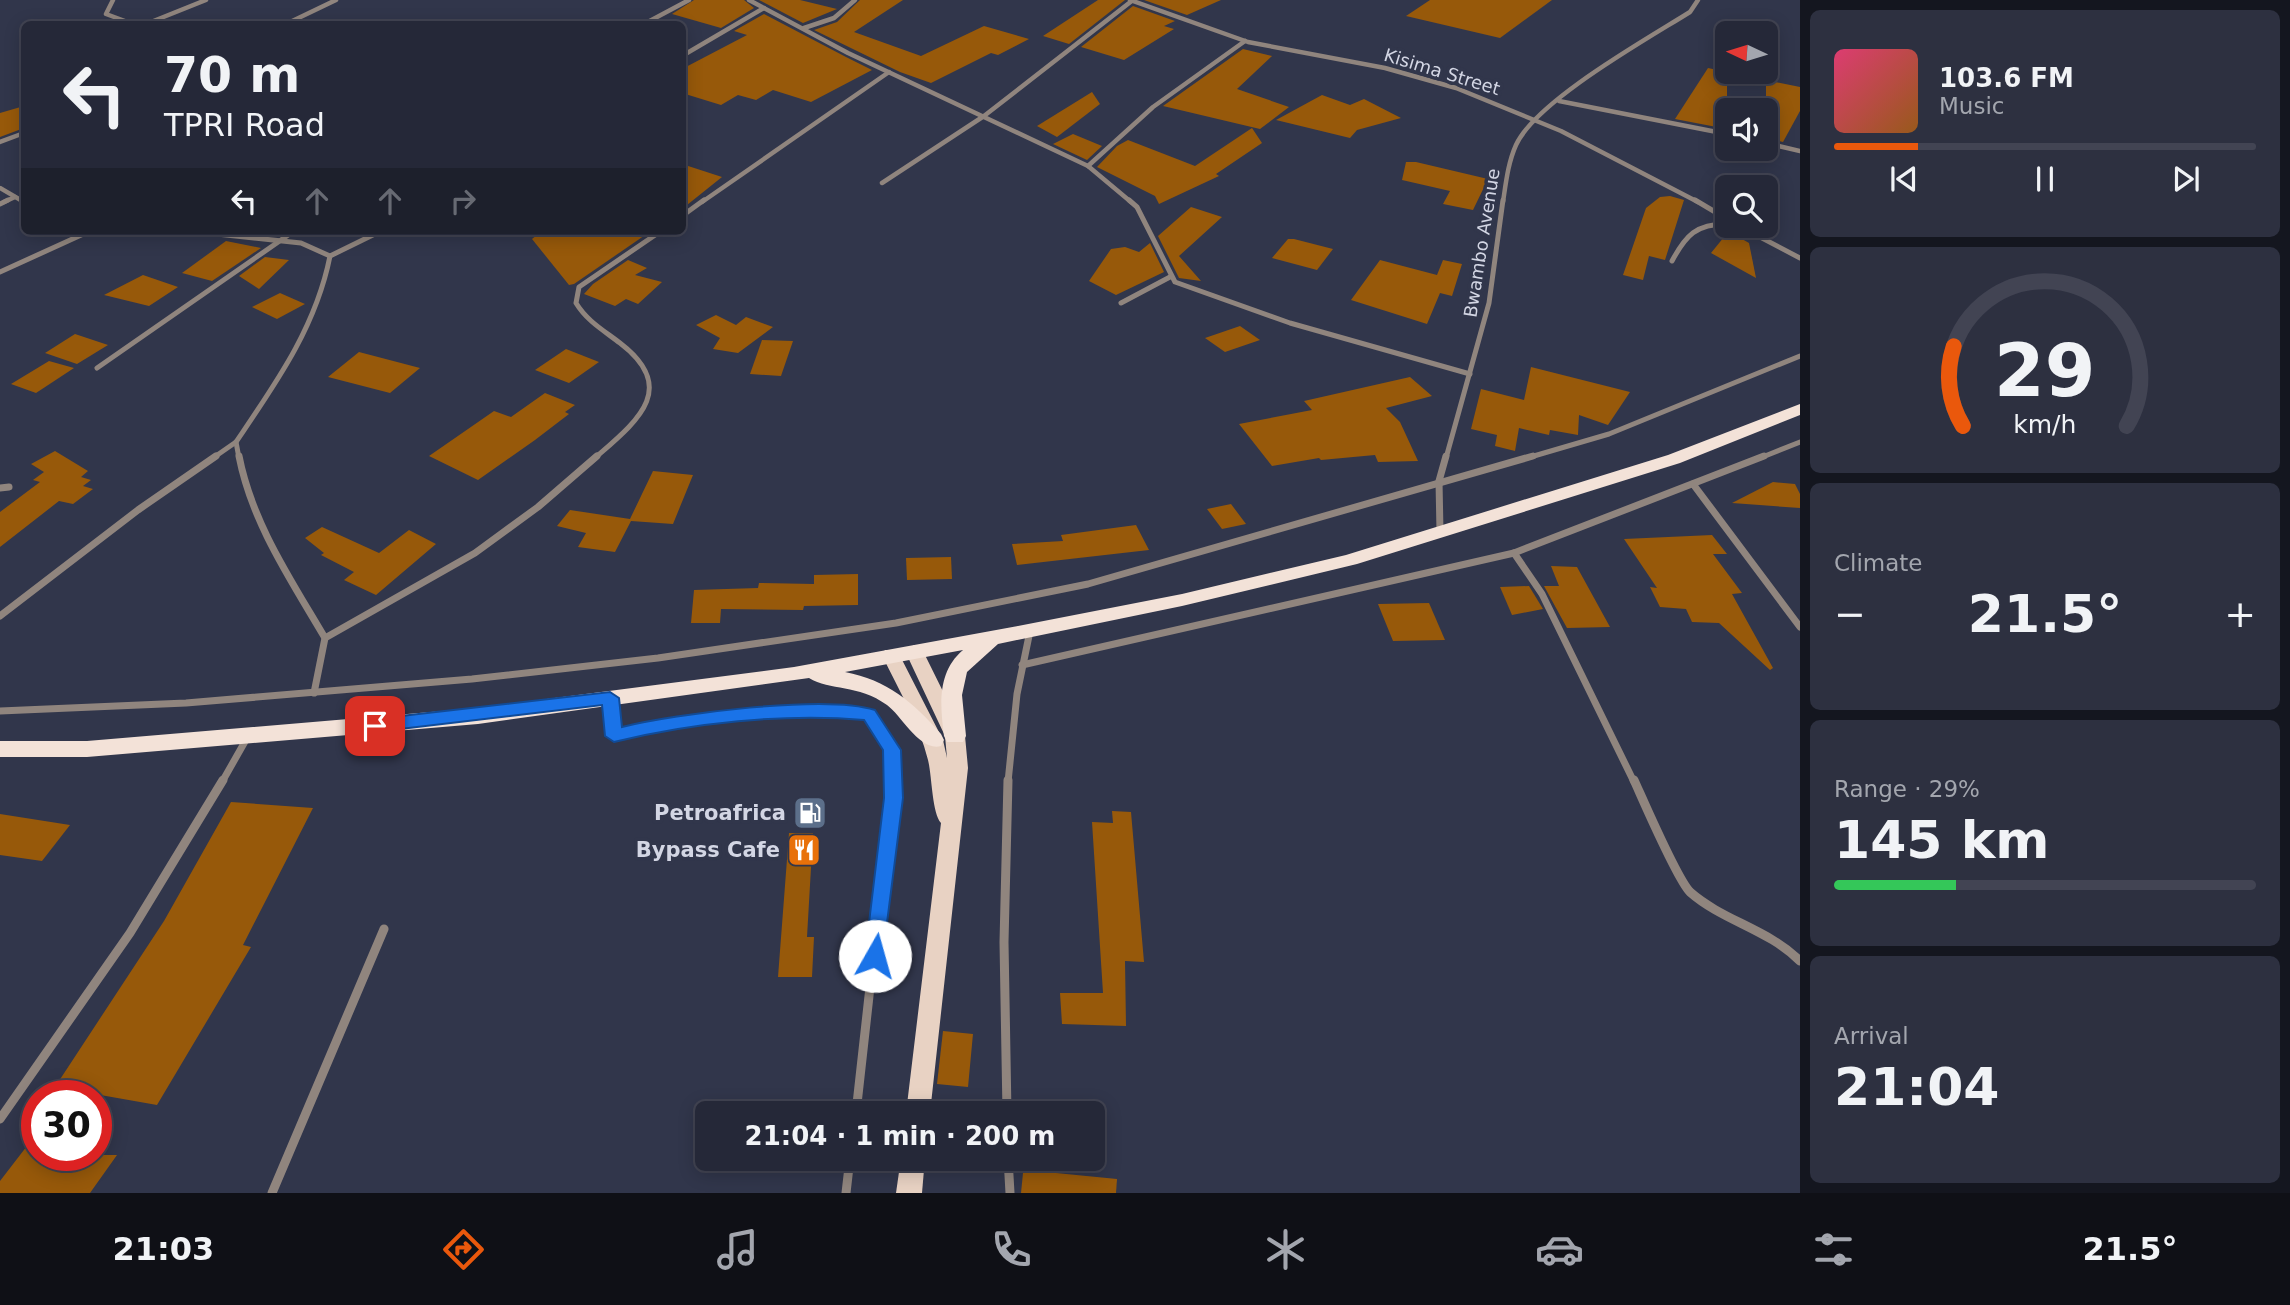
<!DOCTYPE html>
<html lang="en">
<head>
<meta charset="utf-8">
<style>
  :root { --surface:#252838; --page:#2d3040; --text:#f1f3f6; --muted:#a3a6ae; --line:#424453; --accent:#ea580c }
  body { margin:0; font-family:"DejaVu Sans",sans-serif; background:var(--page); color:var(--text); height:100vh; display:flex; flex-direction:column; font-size:26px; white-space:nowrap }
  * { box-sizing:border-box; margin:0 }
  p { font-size:23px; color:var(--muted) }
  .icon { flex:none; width:38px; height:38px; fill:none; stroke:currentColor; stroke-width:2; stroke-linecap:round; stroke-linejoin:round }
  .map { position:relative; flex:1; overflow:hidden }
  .sheet { display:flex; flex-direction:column; gap:10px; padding:10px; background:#14161f; width:490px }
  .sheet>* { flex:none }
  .hud { position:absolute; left:21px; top:21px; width:665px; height:214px; border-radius:10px; box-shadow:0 4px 18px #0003,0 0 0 2px var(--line); background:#252838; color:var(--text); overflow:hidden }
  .needle { width:46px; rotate:274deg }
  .tools { position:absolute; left:1715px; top:21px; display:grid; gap:14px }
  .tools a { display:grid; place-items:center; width:63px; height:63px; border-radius:10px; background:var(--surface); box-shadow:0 4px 18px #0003,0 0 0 2px var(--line); font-size:35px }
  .speed { position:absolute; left:21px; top:1080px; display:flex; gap:14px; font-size:35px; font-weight:700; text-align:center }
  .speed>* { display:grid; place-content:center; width:91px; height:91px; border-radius:50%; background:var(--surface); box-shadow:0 4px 18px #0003,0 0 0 2px var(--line); line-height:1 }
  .speed .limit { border:10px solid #d22; background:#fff; color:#111 }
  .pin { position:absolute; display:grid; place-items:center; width:60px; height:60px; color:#fff; margin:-30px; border-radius:14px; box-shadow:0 4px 10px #0006 }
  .me { position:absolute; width:77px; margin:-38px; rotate:7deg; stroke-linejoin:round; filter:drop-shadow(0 0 5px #0008) }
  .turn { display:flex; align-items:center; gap:24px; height:147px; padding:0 28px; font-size:32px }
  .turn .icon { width:91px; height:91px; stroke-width:2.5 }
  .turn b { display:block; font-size:49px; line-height:60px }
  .lanes { display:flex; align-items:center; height:66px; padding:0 28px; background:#0003; justify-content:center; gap:35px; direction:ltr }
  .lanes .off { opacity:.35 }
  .big { font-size:52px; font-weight:700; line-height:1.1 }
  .sheet .card { flex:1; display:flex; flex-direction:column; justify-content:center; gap:10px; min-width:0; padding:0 24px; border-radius:10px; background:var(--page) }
  .sheet .dial { align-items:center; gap:0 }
  .dial svg { height:182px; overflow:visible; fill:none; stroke:var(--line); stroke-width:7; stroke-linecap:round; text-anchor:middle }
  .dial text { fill:var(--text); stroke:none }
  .song { display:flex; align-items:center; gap:21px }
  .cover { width:84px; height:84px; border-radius:10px; background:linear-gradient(135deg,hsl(340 70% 55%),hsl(30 70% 35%)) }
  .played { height:7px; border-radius:4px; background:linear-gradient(90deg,var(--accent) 20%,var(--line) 20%) }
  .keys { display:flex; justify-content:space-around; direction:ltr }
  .heat { display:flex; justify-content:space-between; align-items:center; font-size:38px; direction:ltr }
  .charge { height:10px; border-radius:5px; background:linear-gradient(90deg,#34c759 29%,var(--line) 0) }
  .trip { position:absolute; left:695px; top:1101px; width:410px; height:70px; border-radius:10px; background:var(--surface); box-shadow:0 4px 18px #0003,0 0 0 2px var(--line); font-weight:700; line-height:70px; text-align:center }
  .menu { display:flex; height:112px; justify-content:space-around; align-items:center; background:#0f1016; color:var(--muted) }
  .menu .icon { width:49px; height:49px }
  .menu .current { color:var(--accent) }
  .menu b { font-size:32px; color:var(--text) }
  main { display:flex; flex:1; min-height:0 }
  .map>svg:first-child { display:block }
  .building { fill:#97590a }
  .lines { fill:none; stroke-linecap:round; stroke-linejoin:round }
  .minor-far3 { stroke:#90857e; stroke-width:4.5 }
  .minor-far2 { stroke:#90857e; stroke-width:5 }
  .minor-far1 { stroke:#90857e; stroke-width:7 }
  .minor { stroke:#90857e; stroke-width:9 }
  .primary { fill:#e8d2c3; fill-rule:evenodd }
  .trunk { fill:#f3e2d8; fill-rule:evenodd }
  .route { fill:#1a73e8; stroke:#114b97; stroke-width:2 }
  .labels { text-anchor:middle; stroke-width:7; stroke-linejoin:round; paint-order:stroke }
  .far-street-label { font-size:18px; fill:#d3d6e4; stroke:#31364b }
  .poi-label { font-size:21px; font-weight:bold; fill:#d3d6e4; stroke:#31364b; text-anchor:end }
</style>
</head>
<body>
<main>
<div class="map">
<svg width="1800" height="1193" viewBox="0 0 1800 1193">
  <rect width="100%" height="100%" fill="#31364b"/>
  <g class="building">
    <path d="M694,0H744L754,8L721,28L672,14Z"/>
    <path d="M759,0H800L837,9L803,23Z"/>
    <path d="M860,0H903L854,32L921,56L984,26L1029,39L998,55L991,53L931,83L900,72L814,30L837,22Z"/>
    <path d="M1098,0H1125L1069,44L1043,36Z"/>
    <path d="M1144,0H1221L1187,15Z"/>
    <path d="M1430,0H1552L1500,38L1406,16Z"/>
    <path d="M1133,6L1175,21L1164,26L1174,29L1124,60L1081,47Z"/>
    <path d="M764,14L846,57L872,70L811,102L773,90L756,100L738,95L721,105L682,93V69L747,35L734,31Z"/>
    <path d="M1243,49L1272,56L1237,89L1289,107L1260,129L1163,106Z"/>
    <path d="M1708,68L1727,72V129L1675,119Z"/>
    <path d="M1766,80L1800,87V111L1783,142L1766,138Z"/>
    <path d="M1092,92L1100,104L1057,137L1037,126Z"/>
    <path d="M1322,95L1350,105L1364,99L1401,118L1357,130L1350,138L1276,120Z"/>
    <path d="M24,106V128L0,137V113Z"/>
    <path d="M1252,128L1262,143L1216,174L1219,176L1159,204L1155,196L1097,167L1117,146L1128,140L1195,166Z"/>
    <path d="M1073,134L1102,146L1087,160L1053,144Z"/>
    <path d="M1406,162H1416L1488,179L1473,210L1443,204L1450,191L1402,180Z"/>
    <path d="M682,164L722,177L682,209Z"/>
    <path d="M1670,196L1684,200L1665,260L1649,256L1643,280L1623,275L1646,208L1660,197Z"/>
    <path d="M1191,207L1222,217L1179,256L1201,281L1179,278L1158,236Z"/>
    <path d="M542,231H651L574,284L569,285L532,239Z"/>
    <path d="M1724,237L1742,239L1749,243L1756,278L1711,253Z"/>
    <path d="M1288,239H1294L1333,249L1317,270L1272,258Z"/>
    <path d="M226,241L261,248L212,281L182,273Z"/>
    <path d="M1150,243L1164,272L1116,295L1089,281L1111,249L1125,247L1139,252Z"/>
    <path d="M265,257L289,260L259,289L239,276Z"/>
    <path d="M628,260L647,268L635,275L662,282L638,304L626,299L615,306L584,294L593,284Z"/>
    <path d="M1380,260L1437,275L1443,260L1462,264L1452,296L1440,293L1427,324L1351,300Z"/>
    <path d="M143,275L178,287L149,306L104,295Z"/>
    <path d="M280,293L305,304L277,319L252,307Z"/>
    <path d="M716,315L736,325L746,317L773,327L738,353L713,349L720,338L696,325Z"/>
    <path d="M1240,326L1260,340L1225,352L1205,338Z"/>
    <path d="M75,334L108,345L77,364L45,353Z"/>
    <path d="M762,340L793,341L781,376L750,374Z"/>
    <path d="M566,349L599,362L569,383L535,370Z"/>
    <path d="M359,352L420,368L390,393L328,377Z"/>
    <path d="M49,361L74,368L36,393L11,384Z"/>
    <path d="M1531,367L1630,392L1608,425L1579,415L1578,435L1550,430L1549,435L1519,428L1515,451L1495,446L1497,435L1471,429L1481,389L1524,400Z"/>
    <path d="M1410,377L1432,396L1386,408L1400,422L1418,461L1378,462L1375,455L1321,460L1319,458L1272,466L1239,424L1312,410L1304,401Z"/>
    <path d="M545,393L575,405L565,412L569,414L535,440L478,480L429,456L494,411L511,417Z"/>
    <path d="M55,451L88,471L81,477L91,480L83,486L93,489L73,504L59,501L0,547V512L40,482L33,480L44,472L31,464Z"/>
    <path d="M653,471L693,475L673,524L631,521L615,552L578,547L586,533L557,526L570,510L630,519Z"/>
    <path d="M1773,482L1795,484L1800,494V508L1732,503Z"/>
    <path d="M1231,504L1246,524L1222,529L1207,509Z"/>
    <path d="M1136,525L1149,550L1017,565L1012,544L1063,541L1061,535Z"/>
    <path d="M322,527L379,553L409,530L436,544L376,595L344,580L354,572L321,555L324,553L305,538Z"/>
    <path d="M1712,535L1727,554H1713L1742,593L1732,594L1773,668L1770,670L1719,623L1692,622L1686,609L1660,607L1650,587L1657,588L1624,539Z"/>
    <path d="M951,557L952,579L907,580L906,558Z"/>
    <path d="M1551,566L1577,567L1610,627L1567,628L1544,586H1559Z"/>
    <path d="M858,574V605L804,606L803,610L721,609L720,623H691L694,590L758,588L759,583L814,584V575Z"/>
    <path d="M1529,586L1543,609L1512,615L1500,587Z"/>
    <path d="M1429,603L1445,640L1393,641L1378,604Z"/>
    <path d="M231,802L313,808L243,945L251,947L157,1105L55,1087L164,921Z"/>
    <path d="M1112,811L1131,812L1144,962L1125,961L1126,1026L1062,1024L1060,993H1103L1092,822L1113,823Z"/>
    <path d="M0,814L70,825L42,861L0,855Z"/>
    <path d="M789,833H813L807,937H814L812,977H778Z"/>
    <path d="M943,1031L973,1034L968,1087L937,1084Z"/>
    <path d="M37,1133V1155H117L90,1193H0V1181Z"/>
    <path d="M1023,1173H1056L1117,1179L1116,1193H1021Z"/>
  </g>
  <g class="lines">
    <g class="minor-far3">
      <path d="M113,0L106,14L133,24"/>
      <path d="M749,0L848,53L1088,166L1131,202"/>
      <path d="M1130,0L1248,42L1385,68L1456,88L1561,131L1698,202"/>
      <path d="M146,24L206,0"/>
      <path d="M286,24L336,0"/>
      <path d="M644,24L689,0"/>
      <path d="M804,28L834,18L855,0"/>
      <path d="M682,56L764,8"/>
      <path d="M1559,101L1727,134"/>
      <path d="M0,142L24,133"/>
      <path d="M1766,143L1800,151"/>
      <path d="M1088,166L1153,107L1245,41"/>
      <path d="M882,183L984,116L1133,0"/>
      <path d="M0,188L24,202"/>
      <path d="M4,202L15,197"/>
      <path d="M702,202L889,72"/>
      <path d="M1503,202C1506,182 1508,163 1516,145C1536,101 1647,39 1690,12L1698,0"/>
    </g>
    <g class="minor-far2">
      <path d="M21,200L24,202"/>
      <path d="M1129,200L1137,207L1175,282L1290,323L1470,374"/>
      <path d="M1695,200L1727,219"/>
      <path d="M0,204L8,200"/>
      <path d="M682,216L704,200"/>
      <path d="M1739,226L1800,258"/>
      <path d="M189,231L301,243L330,256C316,327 276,383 236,442L239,458"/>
      <path d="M330,256L381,231"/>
      <path d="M1672,261C1686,235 1696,224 1727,224"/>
      <path d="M0,272L90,231"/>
      <path d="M1121,303L1170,277"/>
      <path d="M97,368L294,231"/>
      <path d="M213,458L236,442"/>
      <path d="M595,458C636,422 680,389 620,343C603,330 587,321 576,303L579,287L661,231"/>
      <path d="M1446,458L1489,303L1503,200"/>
      <path d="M1527,458L1609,434L1800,356"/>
      <path d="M1760,458L1800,442"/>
    </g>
    <g class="minor-far1">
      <path d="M239,456C252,523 291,580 325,638L314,693"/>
      <path d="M1693,484L1800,627"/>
      <path d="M0,488L9,487"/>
      <path d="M1440,532L1439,481L1446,456"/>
      <path d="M1514,553L1542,594L1634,782"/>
      <path d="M0,616L138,510L216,456"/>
      <path d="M325,638L475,553L538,507L597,456"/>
      <path d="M1022,665L1514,553L1764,456"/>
      <path d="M610,698L614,736C699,717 782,709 869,714L892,750L893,782"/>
      <path d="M0,711L186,703L472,679L658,658L896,623L1088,584L1533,456"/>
      <path d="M222,782L247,738"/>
      <path d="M1008,782L1017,694L1030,631"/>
    </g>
    <g class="minor">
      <path d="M1634,780C1644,802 1677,879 1690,892C1723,921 1768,929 1800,961"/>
      <path d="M856,1113L893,780"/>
      <path d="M1007,1113L1004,942L1008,780"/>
      <path d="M0,1119L130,933L223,780"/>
      <path d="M1008,1158L1010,1193"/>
      <path d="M272,1193L384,929"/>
      <path d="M846,1193L850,1158"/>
    </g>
    <g class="primary">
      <path d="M914,645L923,651L965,736L968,768L930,1113H906L941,823C932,813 932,776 928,760C919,723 898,689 882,655L885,650H897L943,740L947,758L945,736L905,651Z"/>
      <path d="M901,1158H925L922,1193H896Z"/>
    </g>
    <path class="trunk" d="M1800,404V415L1680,463L1357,564L1182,606L998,644L967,672L962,695L966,736L963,742H947L944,736C940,705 937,672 963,650L845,672C887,680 913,702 941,734L944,740L941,746C920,752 902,716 887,705C858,684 830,691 809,678L478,724L87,757H0V741H87L478,708L794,667L1018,626L1182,594L1346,555L1668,455Z"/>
  </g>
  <path class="route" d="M610,692L619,698L622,727C675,714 825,694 875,710L901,750L903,798L882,962L875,964L868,962L865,956L884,798L883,750L864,720C785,713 691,723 614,742L605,736L602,705L375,732L367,726L375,719Z"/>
  <defs>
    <symbol id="fuel-square" viewBox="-11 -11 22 22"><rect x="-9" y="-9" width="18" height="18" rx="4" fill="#5c6f8a" stroke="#31364b"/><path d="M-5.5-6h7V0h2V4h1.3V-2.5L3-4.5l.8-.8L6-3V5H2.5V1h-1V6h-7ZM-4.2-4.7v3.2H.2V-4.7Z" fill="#fff"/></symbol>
    <symbol id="restaurant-square" viewBox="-11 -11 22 22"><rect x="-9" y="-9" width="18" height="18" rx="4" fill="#e8710a" stroke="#31364b"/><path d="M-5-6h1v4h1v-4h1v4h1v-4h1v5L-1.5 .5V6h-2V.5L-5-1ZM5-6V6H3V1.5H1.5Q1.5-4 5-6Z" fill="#fff"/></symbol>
  </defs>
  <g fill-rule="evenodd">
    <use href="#fuel-square" x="791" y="794" width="38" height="38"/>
    <use href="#restaurant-square" x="785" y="831" width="38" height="38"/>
  </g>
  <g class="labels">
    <g class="far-street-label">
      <text transform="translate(1442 72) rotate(17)" y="6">Kisima Street</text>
      <text transform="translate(1482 243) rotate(-81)" y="6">Bwambo Avenue</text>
    </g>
    <g class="poi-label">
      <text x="786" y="820">Petroafrica</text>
      <text x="780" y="857">Bypass Cafe</text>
    </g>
  </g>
</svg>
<div class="tools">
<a><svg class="needle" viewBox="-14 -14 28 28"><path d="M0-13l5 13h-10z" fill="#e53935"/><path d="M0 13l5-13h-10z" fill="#a3a6ae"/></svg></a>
<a><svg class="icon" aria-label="sound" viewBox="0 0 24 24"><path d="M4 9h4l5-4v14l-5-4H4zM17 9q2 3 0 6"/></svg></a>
<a><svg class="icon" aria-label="search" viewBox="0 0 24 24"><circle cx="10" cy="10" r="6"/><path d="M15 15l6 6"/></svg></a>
</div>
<div class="speed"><div class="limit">30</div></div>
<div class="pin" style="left:375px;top:726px;background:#d93025"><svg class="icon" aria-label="arrive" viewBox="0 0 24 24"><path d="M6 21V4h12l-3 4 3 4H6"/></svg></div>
<svg class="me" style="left:875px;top:956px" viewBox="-20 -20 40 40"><circle r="19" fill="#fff"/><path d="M0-13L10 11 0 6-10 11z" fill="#1a73e8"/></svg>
<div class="trip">21:04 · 1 min · 200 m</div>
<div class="hud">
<div class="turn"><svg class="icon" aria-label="left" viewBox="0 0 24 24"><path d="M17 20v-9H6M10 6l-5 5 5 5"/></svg><div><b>70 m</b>TPRI Road</div></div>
<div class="lanes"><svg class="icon" aria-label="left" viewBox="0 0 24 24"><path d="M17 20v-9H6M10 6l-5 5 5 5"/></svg><svg class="icon off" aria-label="ahead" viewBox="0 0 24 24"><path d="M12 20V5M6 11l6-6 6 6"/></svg><svg class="icon off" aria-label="ahead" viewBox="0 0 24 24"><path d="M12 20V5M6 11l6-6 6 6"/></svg><svg class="icon off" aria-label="right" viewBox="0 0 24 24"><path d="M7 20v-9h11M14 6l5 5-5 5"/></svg></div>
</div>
</div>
<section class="sheet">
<div class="card">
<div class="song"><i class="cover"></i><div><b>103.6 FM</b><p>Music</p></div></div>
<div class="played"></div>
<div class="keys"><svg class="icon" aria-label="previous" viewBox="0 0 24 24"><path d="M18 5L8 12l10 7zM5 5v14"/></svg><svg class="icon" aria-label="pause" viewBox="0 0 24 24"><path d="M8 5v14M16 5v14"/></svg><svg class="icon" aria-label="next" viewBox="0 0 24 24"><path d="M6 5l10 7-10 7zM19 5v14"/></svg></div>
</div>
<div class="card dial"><svg viewBox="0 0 100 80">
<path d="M14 69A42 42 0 1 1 86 69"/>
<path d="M14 69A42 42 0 0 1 10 34" stroke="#ea580c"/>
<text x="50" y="56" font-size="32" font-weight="700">29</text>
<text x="50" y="72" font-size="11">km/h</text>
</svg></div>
<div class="card"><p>Climate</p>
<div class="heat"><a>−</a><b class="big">21.5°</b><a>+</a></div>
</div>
<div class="card"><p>Range · 29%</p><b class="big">145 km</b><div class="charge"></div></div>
<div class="card"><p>Arrival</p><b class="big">21:04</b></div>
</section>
</main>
<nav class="menu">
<b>21:03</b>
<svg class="icon current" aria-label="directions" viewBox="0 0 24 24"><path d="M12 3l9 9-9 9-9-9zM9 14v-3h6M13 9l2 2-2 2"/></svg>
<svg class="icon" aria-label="music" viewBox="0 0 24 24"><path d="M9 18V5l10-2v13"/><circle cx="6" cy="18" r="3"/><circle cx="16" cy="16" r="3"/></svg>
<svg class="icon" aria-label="phone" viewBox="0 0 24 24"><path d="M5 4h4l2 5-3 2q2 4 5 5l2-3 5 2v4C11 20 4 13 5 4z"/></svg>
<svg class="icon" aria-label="climate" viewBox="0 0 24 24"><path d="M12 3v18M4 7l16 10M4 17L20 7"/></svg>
<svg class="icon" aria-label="car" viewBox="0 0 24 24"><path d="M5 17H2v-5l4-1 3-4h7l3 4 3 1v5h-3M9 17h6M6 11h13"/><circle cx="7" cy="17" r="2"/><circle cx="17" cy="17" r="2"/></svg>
<svg class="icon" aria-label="filters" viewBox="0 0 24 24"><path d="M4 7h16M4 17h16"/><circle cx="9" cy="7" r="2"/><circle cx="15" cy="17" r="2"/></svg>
<b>21.5°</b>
</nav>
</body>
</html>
